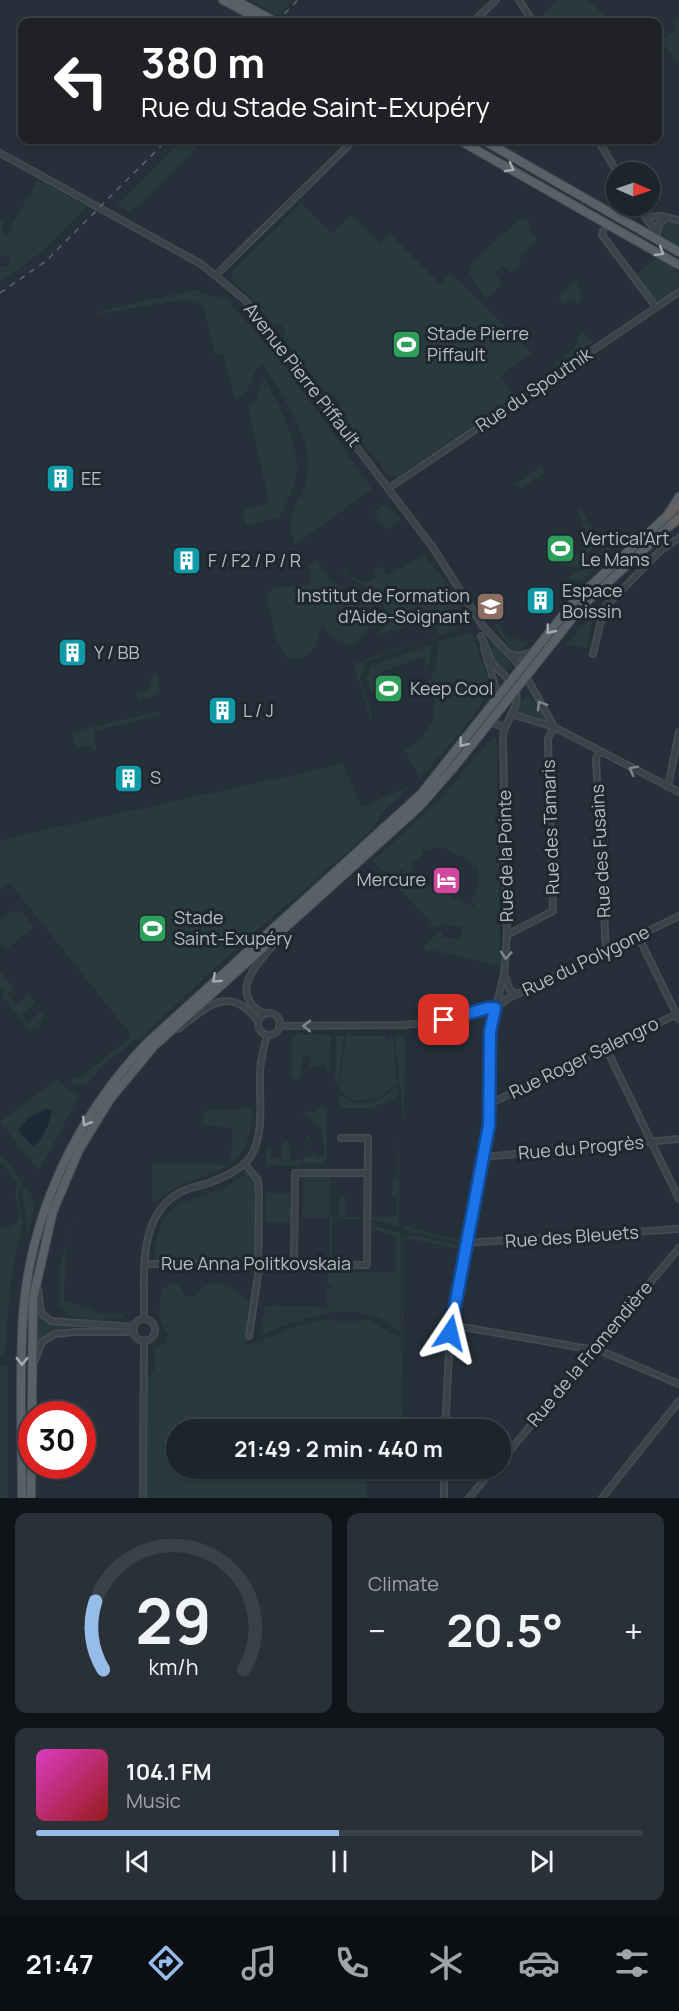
<!DOCTYPE html>
<html lang="en">
<head>
<meta charset="utf-8">
<style>
  :root { --surface:#1c242c; --page:#293038; --text:#f1f3f6; --muted:#a0a4a9; --line:#3a4148; --accent:#96bcea }
  body { margin:0; font-family:Manrope,sans-serif; background:var(--page); color:var(--text); height:100vh; display:flex; flex-direction:column; font-size:22px; white-space:nowrap }
  * { box-sizing:border-box; margin:0 }
  p { font-size:20px; color:var(--muted) }
  .icon { flex:none; width:33px; height:33px; fill:none; stroke:currentColor; stroke-width:2; stroke-linecap:round; stroke-linejoin:round }
  .map { position:relative; height:1498px; overflow:hidden }
  .details { display:flex; flex-direction:column; gap:15px; padding:15px; background:#0f1418; flex:1 }
  .details>* { flex:none }
  .hud { position:absolute; left:18px; top:18px; width:644px; height:126px; border-radius:12px; box-shadow:0 2px 4px #0004,0 0 0 2px var(--line); background:#202124; color:#fff; overflow:hidden }
  .needle { width:39px; rotate:92deg }
  .fabs { position:absolute; left:606px; top:162px; display:grid; gap:12px }
  .fabs a { display:grid; place-items:center; width:54px; height:54px; border-radius:50%; background:var(--surface); box-shadow:0 2px 4px #0004,0 0 0 2px var(--line); font-size:30px }
  .speed { position:absolute; left:18px; top:1401px; display:flex; gap:12px; font-size:30px; font-weight:700; text-align:center }
  .speed>* { display:grid; place-content:center; width:78px; height:78px; border-radius:50%; background:var(--surface); box-shadow:0 2px 4px #0004,0 0 0 2px var(--line); line-height:1 }
  .speed .limit { border:9px solid #d22; background:#fff; color:#111 }
  .pin { position:absolute; display:grid; place-items:center; width:51px; height:51px; color:#fff; margin:-26px; border-radius:12px; box-shadow:0 3px 9px #0006 }
  .me { position:absolute; width:66px; margin:-33px; rotate:10deg; stroke-linejoin:round; filter:drop-shadow(0 0 4px #0008) }
  .turn { display:flex; align-items:center; gap:21px; height:126px; padding:0 24px; font-size:27px }
  .turn .icon { width:78px; height:78px; stroke-width:2.5 }
  .turn b { display:block; font-size:42px; line-height:51px }
  .big { font-size:45px; font-weight:700; line-height:1.1 }
  .details .tile { flex:1; display:flex; flex-direction:column; justify-content:center; gap:9px; min-width:0; padding:0 21px; border-radius:12px; background:var(--page) }
  .details .dial { align-items:center; gap:0 }
  .dial svg { height:156px; overflow:visible; fill:none; stroke:var(--line); stroke-width:7; stroke-linecap:round; text-anchor:middle }
  .dial text { fill:var(--text); stroke:none }
  .song { display:flex; align-items:center; gap:18px }
  .cover { width:72px; height:72px; border-radius:9px; background:linear-gradient(135deg,hsl(310 70% 55%),hsl(0 70% 35%)) }
  .played { height:6px; border-radius:3px; background:linear-gradient(90deg,var(--accent) 50%,var(--line) 50%) }
  .keys { display:flex; justify-content:space-around; direction:ltr }
  .heat { display:flex; justify-content:space-between; align-items:center; font-size:33px; direction:ltr }
  .details .tiles { flex:1; display:grid; gap:15px; grid-template-columns:1fr 1fr }
  .tile:last-child { grid-column:span 2 }
  .trip { position:absolute; left:166px; top:1419px; width:345px; height:60px; border-radius:30px; background:var(--surface); box-shadow:0 2px 4px #0004,0 0 0 2px var(--line); font-weight:700; line-height:60px; text-align:center }
  .dock { display:flex; height:96px; justify-content:space-around; align-items:center; background:#0b0e12; color:var(--muted) }
  .dock .icon { width:42px; height:42px }
  .dock .current { color:var(--accent) }
  .dock b { font-size:27px; color:var(--text) }
  .map>svg:first-child { display:block }
  .green { fill:#283a3b; fill-rule:evenodd }
  .water { fill:#1b2836 }
  .lines { fill:none; stroke-linecap:round; stroke-linejoin:round }
  .minor-casing { stroke:#434b53; stroke-width:8 }
  .primary-casing { stroke:#434b53; stroke-width:10 }
  .trunk-casing { stroke:#454d55; stroke-width:11 }
  .minor { stroke:#3a424a; stroke-width:4.5 }
  .primary { stroke:#58616a; stroke-width:8 }
  .trunk { stroke:#646361; stroke-width:8 }
  .rail { stroke:#5d6671; stroke-width:1.5; stroke-dasharray:6 6; stroke-linecap:butt }
  .oneway { stroke:#a3abb4 }
  .oneway2 { stroke:#7e868e }
  .route-casing { stroke:#114b97; stroke-width:15 }
  .route { stroke:#1a73e8; stroke-width:10 }
  .labels { text-anchor:middle; stroke-width:6; stroke-linejoin:round; paint-order:stroke }
  .poi-label { font-size:18px; fill:#b6bdc6; stroke:#1f272f; text-anchor:start }
  .street-label { font-size:18px; fill:#b6bdc6; stroke:#1f272f }
</style>
</head>
<body>
<div class="map">
<svg width="679" height="1498" viewBox="0 0 679 1498">
  <rect width="100%" height="100%" fill="#26303a"/>
  <g class="green">
    <path d="M249,0H293L278,16Z"/>
    <path d="M556,0H588L611,22H537Z"/>
    <path d="M679,16V63L661,42L678,28L672,21Z"/>
    <path d="M181,140H204L130,213L117,205Z"/>
    <path d="M38,181L87,206L47,248L0,282V263L1,267H6L12,258L0,256V218L4,221L2,232L7,236C13,230 11,225 15,219C22,206 31,194 38,181Z"/>
    <path d="M301,203L332,234L351,215L380,244L390,234L440,284L450,272L532,353L501,376L515,397L398,476L387,474L338,410L340,403L334,395H327L284,339L285,329L279,324L273,325L253,300L232,280V271Z"/>
    <path d="M666,217L679,220V249C664,240 662,237 661,221Z"/>
    <path d="M526,219L530,221L528,227L537,239L518,259L522,263L512,274L503,265L494,274L503,283L486,300L470,274V264L517,221Z"/>
    <path d="M659,257C673,265 679,270 679,287L656,302L636,274Z"/>
    <path d="M577,280L582,300L577,304L571,299L564,305L558,299Z"/>
    <path d="M195,290L217,298L223,295L288,370L372,489L295,545C280,513 305,500 308,470C312,440 279,388 262,364C249,373 253,396 235,400L223,354L215,355L203,306L185,299L94,315L104,310Z"/>
    <path d="M582,331L594,342L556,367L555,359L559,362L579,342L575,338Z"/>
    <path d="M264,378C277,399 299,444 297,469C296,486 286,503 280,517L246,525L243,510L269,503L248,407L256,400Z"/>
    <path d="M541,466L544,474L519,489L515,484Z"/>
    <path d="M384,505L390,507L401,520L385,530L373,511Z"/>
    <path d="M581,509L595,534L593,547L587,556L590,559L578,568L561,565L554,558L556,555L574,556C592,546 585,524 577,512Z"/>
    <path d="M605,546L609,548V555L581,582L568,579L569,576L590,566Z"/>
    <path d="M424,555L455,593L469,624L366,662L361,678L372,716L371,720L353,664L438,635L433,618L379,635C397,591 369,594 342,572L345,568V573L365,583L377,577L373,569L380,566L387,575Z"/>
    <path d="M317,560L332,582L373,604C378,622 366,633 355,645L336,640L322,626L314,648L304,658H287L276,638L267,599L272,588L311,584L309,565Z"/>
    <path d="M608,599H610L598,616H594L587,648L565,645Z"/>
    <path d="M497,622L511,642L519,636L520,642L525,643L526,640L529,643L517,652L510,648L494,624Z"/>
    <path d="M472,632L489,683C491,703 435,761 420,778L404,749L418,742L435,718L432,707L436,705L431,691L427,692L425,686L436,670L438,642Z"/>
    <path d="M492,640L509,661L507,671C498,666 487,648 492,640Z"/>
    <path d="M431,645L428,669L421,672L425,668L426,656L381,672L372,695L366,678L371,666Z"/>
    <path d="M158,674L160,694L138,700L136,693L145,692L151,684V676Z"/>
    <path d="M529,694L546,719V721L517,712L521,702Z"/>
    <path d="M159,711L160,715L93,731L97,749L92,750L91,745L75,748L71,732Z"/>
    <path d="M492,738H496L497,743L500,966L431,950L427,952L423,947L438,931L442,932V937L460,940L462,927L443,924L442,927H431L432,924L392,880L396,876L381,869L373,861L440,799ZM441,847L472,861V866H477L479,886L474,897L470,898L476,908L398,872L399,869L410,874L414,861L423,856V851Z"/>
    <path d="M343,764L361,807L410,786L385,810L372,830L209,973L137,1042L135,1040L103,1065L86,1085L71,1084V1079L80,1078L132,1036L10,883L0,891V840Z"/>
    <path d="M12,911H21L34,927L6,949L0,944V920Z"/>
    <path d="M0,971L14,988L7,994L16,1005L29,995L36,1003L21,1015L27,1023L42,1011L45,1015L38,1029L30,1030L27,1027L1,995L4,992L0,986Z"/>
    <path d="M292,1034L331,1035L330,1071L326,1070L325,1064L309,1068L311,1057L304,1055L299,1079L292,1078Z"/>
    <path d="M336,1036H344L338,1084L335,1083Z"/>
    <path d="M346,1036H384L387,1041L393,1037L397,1085L377,1098L355,1101L339,1091Z"/>
    <path d="M398,1036H405V1049L403,1226L459,1240V1242L403,1230L404,1126L395,1039Z"/>
    <path d="M57,1079L67,1090L80,1094L39,1171L0,1122Z"/>
    <path d="M397,1087L398,1097L371,1108H339L338,1169L339,1094L355,1104L378,1100Z"/>
    <path d="M321,1105L327,1110L326,1160L323,1163H303V1157H312L311,1145L306,1137L309,1135L314,1156H324C325,1138 321,1121 302,1115L303,1111L314,1112Z"/>
    <path d="M244,1107H252C251,1188 203,1160 155,1203L152,1199V1164L228,1165L231,1162L232,1128L201,1124L206,1110C219,1107 234,1116 244,1107Z"/>
    <path d="M399,1126V1227L370,1219V1217H397V1196H392L393,1178H397Z"/>
    <path d="M285,1142H289L291,1160L302,1159L301,1166L266,1165L267,1146L271,1147V1159L281,1158L282,1145Z"/>
    <path d="M0,1154L11,1165L22,1184L18,1197L23,1220L11,1281L5,1352L0,1358V1227C11,1230 18,1225 20,1214L15,1196L17,1183L0,1161Z"/>
    <path d="M250,1170L258,1180V1264H154C157,1180 207,1211 250,1170Z"/>
    <path d="M303,1177H330V1217H338L339,1197H345V1217H365V1219H332V1256H329L330,1217H302Z"/>
    <path d="M26,1185L35,1203L26,1242L27,1218L22,1192Z"/>
    <rect x="266" y="1193" width="25" height="29"/>
    <path d="M80,1196L66,1246L64,1301L95,1310V1313L123,1314V1319C105,1319 70,1324 60,1307V1263Z"/>
    <path d="M370,1225L399,1232L401,1237L400,1331C393,1328 388,1321 380,1318C344,1302 294,1320 260,1336L265,1306L327,1307V1289H332V1285H327L328,1272H396V1237L370,1227Z"/>
    <path d="M416,1236L458,1245V1248L404,1238L402,1407L406,1429L177,1430V1468L366,1469V1498H145L146,1377H152L151,1373L155,1368L154,1349L165,1344L168,1335L159,1317L160,1296L164,1287L179,1282L183,1294L191,1298C197,1295 200,1289 206,1286C222,1279 241,1291 249,1303L245,1345C269,1341 291,1325 316,1321C328,1319 359,1323 366,1319C380,1323 387,1334 400,1337L401,1353L403,1237Z"/>
    <path d="M37,1311L50,1323L81,1328C62,1328 44,1328 36,1347Z"/>
    <rect x="0" y="1366" width="8" height="132"/>
  </g>
  <path class="water" d="M45,1109L52,1110C50,1121 43,1142 32,1146L18,1130L29,1118Z"/>
  <g class="lines">
    <defs>
      <g id="minor">
        <path d="M519,0L533,22"/>
        <path d="M473,22L496,0"/>
        <path d="M598,140L617,172"/>
        <path d="M0,153L201,264L245,300L434,549L482,625L521,667L554,727"/>
        <path d="M637,206L657,233L658,240"/>
        <path d="M645,217L661,216L679,220"/>
        <path d="M603,231L602,235L656,307"/>
        <path d="M657,233L659,224L666,217"/>
        <path d="M216,275L354,140"/>
        <path d="M389,488L679,292"/>
        <path d="M481,636L493,664L511,682"/>
        <path d="M484,648L498,696"/>
        <path d="M510,654L518,656L530,653"/>
        <path d="M593,654L604,608L660,551L679,538"/>
        <path d="M515,689C522,707 505,719 503,736L507,935L504,974L510,990L518,994"/>
        <path d="M511,714L554,727L679,792"/>
        <path d="M489,722L504,727"/>
        <path d="M599,752L596,759L606,951"/>
        <path d="M668,787L679,732"/>
        <path d="M507,935L553,911L548,739L554,727"/>
        <path d="M638,936L679,1019"/>
        <path d="M495,1008L507,999L679,916"/>
        <circle cx="269" cy="1024" r="11"/>
        <path d="M264,1014C222,990 266,957 282,934"/>
        <path d="M279,1026L405,1025L436,1022L488,1008H495"/>
        <path d="M178,1029C207,1007 229,983 258,1021"/>
        <path d="M606,1048L679,1199"/>
        <path d="M489,1104L679,1013"/>
        <path d="M483,1157L679,1139"/>
        <path d="M245,1164L258,1180L259,1195L258,1275L249,1336"/>
        <path d="M465,1243L679,1229"/>
        <path d="M145,1264L367,1265L368,1138H341"/>
        <path d="M294,1264L295,1173H367"/>
        <path d="M38,1289L41,1313L51,1321L134,1327"/>
        <path d="M144,1319C145,1278 136,1217 179,1193C188,1188 199,1186 209,1183C224,1177 241,1170 251,1156C265,1133 259,1097 260,1071C261,1059 264,1046 267,1035"/>
        <circle cx="144" cy="1330" r="11"/>
        <path d="M451,1325L601,1351L679,1384"/>
        <path d="M35,1360L42,1342L55,1334L75,1332H134"/>
        <path d="M445,1430L450,1333L489,1125L490,1032L504,974"/>
        <path d="M501,1461L679,1248"/>
        <path d="M143,1498L144,1340"/>
        <path d="M444,1498V1468"/>
        <path d="M469,1498L494,1468"/>
        <path d="M602,1498L679,1401"/>
      </g>
      <g id="primary">
        <path d="M223,0L264,22"/>
        <path d="M235,0L276,22"/>
        <path d="M459,140L679,265"/>
        <path d="M483,140L679,252"/>
        <path d="M22,1498C22,1438 19,1376 23,1316C30,1214 76,1118 146,1044L421,794L575,600L667,516L679,497"/>
        <path d="M31,1498L33,1299L53,1211L79,1150L111,1098L154,1046L419,807L455,766L582,606L673,523"/>
      </g>
      <g id="trunk">
        <path d="M667,516L679,505"/>
        <path d="M673,523L679,518"/>
      </g>
    </defs>
    <use href="#minor" class="minor-casing"/>
    <use href="#primary" class="primary-casing"/>
    <use href="#trunk" class="trunk-casing"/>
    <use href="#minor" class="minor"/>
    <use href="#primary" class="primary"/>
    <use href="#trunk" class="trunk"/>
    <g class="rail">
      <path d="M276,22L298,0"/>
      <path d="M0,293L46,261L167,140"/>
    </g>
  </g>
  <defs><path id="oneway-chevron" d="M-2-3.5L2.5 0L-2 3.5" fill="none" stroke-width="1.6" stroke-linecap="round" stroke-linejoin="round" transform="scale(1.5)"/></defs>
  <g class="oneway">
    <use href="#oneway-chevron" transform="translate(510 168) rotate(29)"/>
    <use href="#oneway-chevron" transform="translate(660 252) rotate(31)"/>
    <use href="#oneway-chevron" transform="translate(550 630) rotate(129)"/>
    <use href="#oneway-chevron" transform="translate(463 743) rotate(128)"/>
    <use href="#oneway-chevron" transform="translate(216 979) rotate(138)"/>
    <use href="#oneway-chevron" transform="translate(86 1122) rotate(122)"/>
    <use href="#oneway-chevron" transform="translate(22 1361) rotate(90)"/>
  </g>
  <g class="oneway2">
    <use href="#oneway-chevron" transform="translate(541 705) rotate(-120)"/>
    <use href="#oneway-chevron" transform="translate(633 770) rotate(-153)"/>
    <use href="#oneway-chevron" transform="translate(506 955) rotate(94)"/>
    <use href="#oneway-chevron" transform="translate(307 1026) rotate(-179)"/>
  </g>
  <g class="lines">
    <defs>
      <path id="route" d="M444,1020L488,1008H495L490,1032L489,1125L450,1333"/>
    </defs>
    <use href="#route" class="route-casing"/>
    <use href="#route" class="route"/>
  </g>
  <defs>
    <symbol id="stadium-square" viewBox="-11 -11 22 22"><rect x="-9" y="-9" width="18" height="18" rx="4" fill="#2e9e5b" stroke="#1f272f"/><path d="M0-5a6.5 5 0 1 0 0 10a6.5 5 0 1 0 0-10ZM-3.5-1.8h7v3.6h-7Z" fill="#fff"/></symbol>
    <symbol id="building-square" viewBox="-11 -11 22 22"><rect x="-9" y="-9" width="18" height="18" rx="4" fill="#0f9aa8" stroke="#1f272f"/><path d="M-4-6H4V6H1V3H-1V6H-4ZM-2.5-4.3h1.7v1.8h-1.7ZM.8-4.3h1.7v1.8H.8ZM-2.5-1h1.7V.8h-1.7ZM.8-1h1.7V.8H.8Z" fill="#fff"/></symbol>
    <symbol id="university-square" viewBox="-11 -11 22 22"><rect x="-9" y="-9" width="18" height="18" rx="4" fill="#8d6e63" stroke="#1f272f"/><path d="M0-5L7-2L0 1L-7-2ZM-4 1L0 2.5L4 1V4Q0 6-4 4Z" fill="#fff"/></symbol>
    <symbol id="hotel-square" viewBox="-11 -11 22 22"><rect x="-9" y="-9" width="18" height="18" rx="4" fill="#d1479c" stroke="#1f272f"/><path d="M-6-4.5h1.5V1H6V5H4.5V3h-9V5H-6ZM-4 0a1.8 1.8 0 1 1 3.6 0ZM.5 0V-2.5h3Q6-2.5 6 0Z" fill="#fff"/></symbol>
  </defs>
  <g fill-rule="evenodd">
    <use href="#stadium-square" x="390" y="328" width="33" height="33"/>
    <use href="#building-square" x="44" y="462" width="33" height="33"/>
    <use href="#stadium-square" x="544" y="532" width="33" height="33"/>
    <use href="#building-square" x="170" y="544" width="33" height="33"/>
    <use href="#building-square" x="524" y="584" width="33" height="33"/>
    <use href="#university-square" x="474" y="590" width="33" height="33"/>
    <use href="#building-square" x="56" y="636" width="33" height="33"/>
    <use href="#stadium-square" x="372" y="672" width="33" height="33"/>
    <use href="#building-square" x="206" y="694" width="33" height="33"/>
    <use href="#building-square" x="112" y="762" width="33" height="33"/>
    <use href="#hotel-square" x="430" y="864" width="33" height="33"/>
    <use href="#stadium-square" x="136" y="912" width="33" height="33"/>
  </g>
  <g class="labels">
    <g class="poi-label">
      <text x="427" y="340">Stade Pierre<tspan x="427" dy="21">Piffault</tspan></text>
      <text x="81" y="485">EE</text>
      <text x="581" y="545">Vertical'Art<tspan x="581" dy="21">Le Mans</tspan></text>
      <text x="208" y="567">F / F2 / P / R</text>
      <text x="562" y="597">Espace<tspan x="562" dy="21">Boissin</tspan></text>
      <text x="470" y="602" text-anchor="end">Institut de Formation<tspan x="470" dy="21">d'Aide-Soignant</tspan></text>
      <text x="94" y="659">Y / BB</text>
      <text x="410" y="695">Keep Cool</text>
      <text x="243" y="717">L / J</text>
      <text x="150" y="784">S</text>
      <text x="426" y="886" text-anchor="end">Mercure</text>
      <text x="174" y="924">Stade<tspan x="174" dy="21">Saint-Exupéry</tspan></text>
    </g>
    <g class="street-label">
      <text transform="translate(302 375) rotate(52)" y="6">Avenue Pierre Piffault</text>
      <text transform="translate(534 390) rotate(-34)" y="6">Rue du Spoutnik</text>
      <text transform="translate(551 827) rotate(-92)" y="6">Rue des Tamaris</text>
      <text transform="translate(601 851) rotate(-93)" y="6">Rue des Fusains</text>
      <text transform="translate(506 856) rotate(-91)" y="6">Rue de la Pointe</text>
      <text transform="translate(586 961) rotate(-26)" y="6">Rue du Polygone</text>
      <text transform="translate(584 1058) rotate(-26)" y="6">Rue Roger Salengro</text>
      <text transform="translate(581 1148) rotate(-5)" y="6">Rue du Progrès</text>
      <text transform="translate(572 1237) rotate(-4)" y="6">Rue des Bleuets</text>
      <text x="256" y="1270">Rue Anna Politkovskaia</text>
      <text transform="translate(590 1354) rotate(-50)" y="6">Rue de la Fromendière</text>
    </g>
  </g>
</svg>
<div class="fabs">
<a><svg class="needle" viewBox="-14 -14 28 28"><path d="M0-13l5 13h-10z" fill="#e53935"/><path d="M0 13l5-13h-10z" fill="#a0a4a9"/></svg></a>
</div>
<div class="speed"><div class="limit">30</div></div>
<div class="pin" style="left:444px;top:1020px;background:#d93025"><svg class="icon" aria-label="arrive" viewBox="0 0 24 24"><path d="M6 21V4h12l-3 4 3 4H6"/></svg></div>
<svg class="me" style="left:450px;top:1333px" viewBox="-20 -20 40 40"><path d="M0-17L14 15 0 8-14 15z" fill="#1a73e8" stroke="#fff" stroke-width="4"/></svg>
<div class="trip">21:49 · 2 min · 440 m</div>
<div class="hud">
<div class="turn"><svg class="icon" aria-label="left" viewBox="0 0 24 24"><path d="M17 20v-9H6M10 6l-5 5 5 5"/></svg><div><b>380 m</b>Rue du Stade Saint-Exupéry</div></div>
</div>
</div>
<section class="details">
<div class="tiles">
<div class="tile dial"><svg viewBox="0 0 100 80">
<path d="M14 69A42 42 0 1 1 86 69"/>
<path d="M14 69A42 42 0 0 1 10 34" stroke="#96bcea"/>
<text x="50" y="56" font-size="32" font-weight="700">29</text>
<text x="50" y="72" font-size="11">km/h</text>
</svg></div>
<div class="tile"><p>Climate</p>
<div class="heat"><a>−</a><b class="big">20.5°</b><a>+</a></div>
</div>
<div class="tile">
<div class="song"><i class="cover"></i><div><b>104.1 FM</b><p>Music</p></div></div>
<div class="played"></div>
<div class="keys"><svg class="icon" aria-label="previous" viewBox="0 0 24 24"><path d="M18 5L8 12l10 7zM5 5v14"/></svg><svg class="icon" aria-label="pause" viewBox="0 0 24 24"><path d="M8 5v14M16 5v14"/></svg><svg class="icon" aria-label="next" viewBox="0 0 24 24"><path d="M6 5l10 7-10 7zM19 5v14"/></svg></div>
</div>
</div>
</section>
<nav class="dock">
<b>21:47</b>
<svg class="icon current" aria-label="directions" viewBox="0 0 24 24"><path d="M12 3l9 9-9 9-9-9zM9 14v-3h6M13 9l2 2-2 2"/></svg>
<svg class="icon" aria-label="music" viewBox="0 0 24 24"><path d="M9 18V5l10-2v13"/><circle cx="6" cy="18" r="3"/><circle cx="16" cy="16" r="3"/></svg>
<svg class="icon" aria-label="phone" viewBox="0 0 24 24"><path d="M5 4h4l2 5-3 2q2 4 5 5l2-3 5 2v4C11 20 4 13 5 4z"/></svg>
<svg class="icon" aria-label="climate" viewBox="0 0 24 24"><path d="M12 3v18M4 7l16 10M4 17L20 7"/></svg>
<svg class="icon" aria-label="car" viewBox="0 0 24 24"><path d="M5 17H2v-5l4-1 3-4h7l3 4 3 1v5h-3M9 17h6M6 11h13"/><circle cx="7" cy="17" r="2"/><circle cx="17" cy="17" r="2"/></svg>
<svg class="icon" aria-label="filters" viewBox="0 0 24 24"><path d="M4 7h16M4 17h16"/><circle cx="9" cy="7" r="2"/><circle cx="15" cy="17" r="2"/></svg>
</nav>
</body>
</html>
